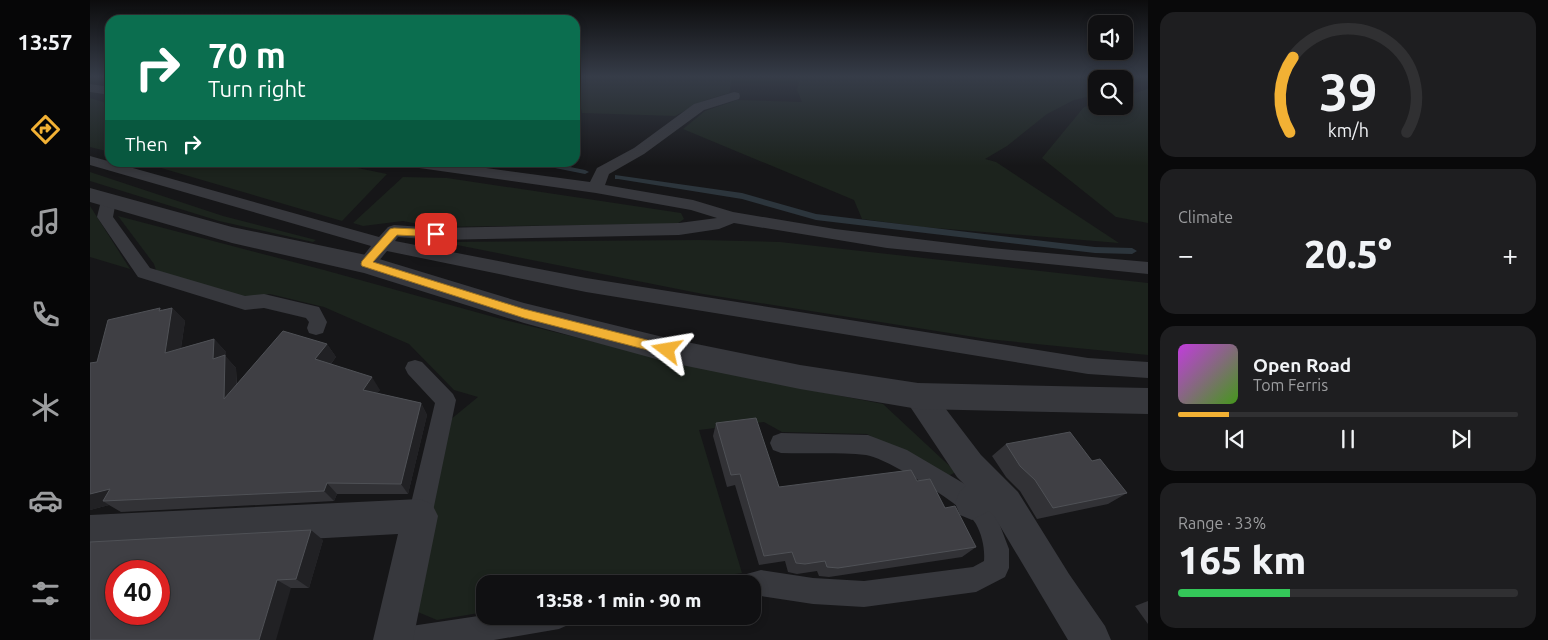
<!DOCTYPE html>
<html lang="en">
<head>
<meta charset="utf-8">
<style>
  :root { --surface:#101012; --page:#1e1e20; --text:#f1f3f6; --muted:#9c9d9f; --line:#303032; --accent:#f2b134 }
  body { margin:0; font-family:Ubuntu,sans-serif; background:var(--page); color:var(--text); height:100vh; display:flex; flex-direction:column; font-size:19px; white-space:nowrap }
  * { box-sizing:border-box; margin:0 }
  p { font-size:16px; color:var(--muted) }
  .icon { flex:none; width:28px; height:28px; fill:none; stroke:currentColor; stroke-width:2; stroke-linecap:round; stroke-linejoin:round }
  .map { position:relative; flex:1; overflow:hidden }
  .panel { display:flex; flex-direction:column; gap:12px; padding:12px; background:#09090a; width:400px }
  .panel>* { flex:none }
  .banner { position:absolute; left:15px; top:15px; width:475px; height:152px; border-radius:15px; box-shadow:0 2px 8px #0003,0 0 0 1px var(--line); background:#0b6e4f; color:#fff; overflow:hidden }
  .fabs { position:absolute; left:998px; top:15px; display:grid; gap:10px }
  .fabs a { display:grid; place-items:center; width:45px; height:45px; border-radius:10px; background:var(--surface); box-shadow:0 2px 8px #0003,0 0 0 1px var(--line); font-size:25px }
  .speed { position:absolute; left:15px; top:560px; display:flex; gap:10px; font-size:25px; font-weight:700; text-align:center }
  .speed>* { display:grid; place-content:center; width:65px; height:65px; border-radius:50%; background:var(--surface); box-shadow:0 2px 8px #0003,0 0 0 1px var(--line); line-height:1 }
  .speed .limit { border:8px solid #d22; background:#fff; color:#111 }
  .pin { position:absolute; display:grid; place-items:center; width:42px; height:42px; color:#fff; margin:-21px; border-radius:10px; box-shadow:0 2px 8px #0006 }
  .me { position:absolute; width:55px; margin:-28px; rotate:284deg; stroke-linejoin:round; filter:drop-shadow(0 0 4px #0008) }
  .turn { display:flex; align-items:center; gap:18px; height:105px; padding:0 20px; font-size:22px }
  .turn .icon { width:65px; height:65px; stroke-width:2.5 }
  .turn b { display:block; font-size:35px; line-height:42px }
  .then { display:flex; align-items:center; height:48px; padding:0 20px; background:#0003; gap:10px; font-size:19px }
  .big { font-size:38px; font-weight:800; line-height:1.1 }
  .panel .widget { flex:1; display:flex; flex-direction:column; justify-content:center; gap:8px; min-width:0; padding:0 18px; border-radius:15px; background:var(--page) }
  .panel .dial { align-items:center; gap:0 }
  .dial svg { height:130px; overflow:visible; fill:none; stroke:var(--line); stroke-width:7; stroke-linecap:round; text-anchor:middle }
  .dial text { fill:var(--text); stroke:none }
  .song { display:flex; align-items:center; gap:15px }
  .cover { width:60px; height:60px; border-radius:8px; background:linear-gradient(135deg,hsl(290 70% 55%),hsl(100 70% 35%)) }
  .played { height:5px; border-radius:2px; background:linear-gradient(90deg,var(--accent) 15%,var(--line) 15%) }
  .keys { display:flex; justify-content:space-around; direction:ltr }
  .heat { display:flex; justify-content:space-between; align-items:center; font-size:28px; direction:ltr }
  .charge { height:8px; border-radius:4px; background:linear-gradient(90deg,#34c759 33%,var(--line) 0) }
  .trip { position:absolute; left:386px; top:575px; width:285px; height:50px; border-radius:15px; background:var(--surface); box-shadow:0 2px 8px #0003,0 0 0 1px var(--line); font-weight:800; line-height:50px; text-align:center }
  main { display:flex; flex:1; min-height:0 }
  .tab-bar { display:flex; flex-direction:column; width:90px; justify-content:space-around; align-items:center; background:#060607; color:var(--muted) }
  .tab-bar .icon { width:35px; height:35px }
  .tab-bar .selected { color:var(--accent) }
  .tab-bar b { font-size:22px; color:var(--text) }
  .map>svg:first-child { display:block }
  .green { fill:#1c231d }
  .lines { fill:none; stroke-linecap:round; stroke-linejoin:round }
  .stream { fill:#2c353c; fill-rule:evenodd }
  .service { fill:#37383d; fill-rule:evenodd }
  .minor { fill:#37383d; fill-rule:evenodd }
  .tertiary { fill:#37383d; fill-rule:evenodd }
  .wall { fill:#323236 }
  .shaded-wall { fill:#212124 }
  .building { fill:#3f3f44; stroke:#4f5156; fill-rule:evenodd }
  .route { fill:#f2b134; stroke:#9d7322 }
</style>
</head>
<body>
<main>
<nav class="tab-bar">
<b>13:57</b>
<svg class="icon selected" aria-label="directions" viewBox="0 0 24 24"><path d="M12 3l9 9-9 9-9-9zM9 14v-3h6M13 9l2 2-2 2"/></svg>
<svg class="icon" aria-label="music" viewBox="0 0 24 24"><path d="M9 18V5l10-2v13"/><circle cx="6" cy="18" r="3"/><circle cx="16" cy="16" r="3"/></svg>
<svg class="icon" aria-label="phone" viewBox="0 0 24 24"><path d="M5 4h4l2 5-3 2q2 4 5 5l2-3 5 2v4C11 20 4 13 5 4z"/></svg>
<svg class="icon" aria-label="climate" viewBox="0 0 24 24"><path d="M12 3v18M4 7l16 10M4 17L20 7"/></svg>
<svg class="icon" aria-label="car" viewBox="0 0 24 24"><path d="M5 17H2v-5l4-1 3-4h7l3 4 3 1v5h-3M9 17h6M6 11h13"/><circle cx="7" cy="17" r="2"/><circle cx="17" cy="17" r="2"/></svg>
<svg class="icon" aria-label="filters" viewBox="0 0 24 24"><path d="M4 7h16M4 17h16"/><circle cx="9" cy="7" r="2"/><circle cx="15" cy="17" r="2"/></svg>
</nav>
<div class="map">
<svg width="1058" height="640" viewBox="0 0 1058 640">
  <rect width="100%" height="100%" fill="#161618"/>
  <g class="green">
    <path d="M485,76H643L639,93L613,101L585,116L492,113L489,99L485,96Z"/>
    <path d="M705,76H1045L1034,87V79H1006V95L984,100L957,114L917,146L895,159L906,162L1029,243L833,227L772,219L764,200L593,129L615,111L647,100L712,102L707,90L709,83Z"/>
    <path d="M1058,89V223L1026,217L952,158L994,107L1006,104V106H1034V96Z"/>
    <path d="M0,98L20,104V152L0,147Z"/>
    <path d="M54,163H243L297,174L252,221Z"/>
    <path d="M0,172L133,216L226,240L223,242L129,221L0,181Z"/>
    <path d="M313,177L357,178L591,213L594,219L587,224L343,227L313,221L273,226L263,223Z"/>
    <path d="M0,206L40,269L0,257Z"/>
    <path d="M28,216L234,270L411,319L567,357L705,387L793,404L866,472L856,477L777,434L692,432L674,422L609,430L652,573L583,584H395V612L347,620L323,610L360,420L388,397L364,390L319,344L234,307L180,294L159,298L67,273L64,264Z"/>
    <path d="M610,240L690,242L1058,283V355L897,339L613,294L352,242Z"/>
  </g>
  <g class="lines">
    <g class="stream">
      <path d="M435,162H455L495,170L499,172L495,174Z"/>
      <path d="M525,175L652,193L726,214L1005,247L1042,248L1047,251L1042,254L1005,253L726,220L652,199L528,179H525Z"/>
    </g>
    <g class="service">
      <path d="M0,84L20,87V95L0,92Z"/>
      <path d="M644,92L649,93L650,96L649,99L614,110L554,154L519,174L515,185L603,200L643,212L745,229L901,248L1058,262V274L797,248L644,223L629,229L589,235L346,240L308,237L305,241L496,278L998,358L1058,362V378L998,374L496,292L297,251C289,260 283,272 270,268L267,264L281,246L0,165V156L289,237L298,227L304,225L346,228L589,223L627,218L601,210L506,193L315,166L308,162H352L500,182L507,168L544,148L604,104Z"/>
      <path d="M18,196L24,197L26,201L23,217L60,268L155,296L174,294L229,307L237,322L233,333L226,335L219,333L217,328L219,322L216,318L174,308L155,310L48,277L7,217L12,197Z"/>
      <path d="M325,360L332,362L363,394L366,400L342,516L338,524L330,528L322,524L318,516L345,403L318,374L315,368L318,362Z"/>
      <path d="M691,433L778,435L817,450L885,490L903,507L919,549V568L915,577L886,592L774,607L723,604L671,596L662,597V584H649L653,575L671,570L723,578L774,581L883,567L894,561C895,548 892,535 886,524C877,507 795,457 776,455C748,452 719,454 691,453L683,450L680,443L683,436Z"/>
      <path d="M395,615V616H482L478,625L469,629L404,640H307L311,630L321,626Z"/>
    </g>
    <g class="minor">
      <path d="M828,383L839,387L891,455L928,492L979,574L1015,626L1021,640H978L904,516L899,511L882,520L870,515L865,503L870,491L876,486L867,477L813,396L817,387Z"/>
      <path d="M330,499L342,504L348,516L323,640H283L308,534L0,551V515Z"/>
    </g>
    <path class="tertiary" d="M0,188L142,227L276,255L434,303L577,338L710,365L828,383L1058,388V414L828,409L710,389L577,362L434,323L274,273L142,243L0,202Z"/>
  </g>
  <g class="wall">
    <path d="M70,308L72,310L82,308L95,321L91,348L124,339L136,352V357L146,368L147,385L237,344L246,357L241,364L290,390L287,393L331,403L337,415L318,494H247L244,501L31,512L19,505L0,510V363L7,362Z"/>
    <path d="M626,423L689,487L827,481L855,508L886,547L872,557L739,577L729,576L727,571L707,574L698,572L695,561L669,565L645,485L637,487L623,436Z"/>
    <path d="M916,444L1002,461L1037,493L1018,504L947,519L930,491L916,477L902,456Z"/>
    <path d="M233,540L219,588H201L0,640Z"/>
    <path d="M1058,601V624L1045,606Z"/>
  </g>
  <g class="shaded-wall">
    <path d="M70,308L80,319L82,308L95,321L88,366L75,353L69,311Z"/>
    <path d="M124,339L136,352V357L146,368L147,411L134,399L123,359Z"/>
    <path d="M237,344L246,357L234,372L225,359Z"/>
    <path d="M282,377L290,390L281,402L273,390Z"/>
    <path d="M331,403L337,415L318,494L311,484Z"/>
    <path d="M237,483L247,494L244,501L234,491Z"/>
    <path d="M20,489L13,501L19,505L0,510V494Z"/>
    <path d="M221,530L233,540L219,588L206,579Z"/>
    <path d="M187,580L201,588L186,640H169Z"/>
  </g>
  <g class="building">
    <path d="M70,308L69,311L82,308L75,353L124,339L123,359L135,355L134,399L193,331L237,344L225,359L282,377L273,390L331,403L311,484L237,483L234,491L13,501L20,489L0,494V363L7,362L18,320Z"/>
    <path d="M666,418L689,487L821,470L827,481L840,479L855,508L865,506L886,547L748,568L737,567L735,561L715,564L706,563L702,552L674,556L650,474L641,475L626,423Z"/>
    <path d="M980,432L1002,461L1010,459L1037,493L963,508L945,480L930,466L916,444Z"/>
    <path d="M221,530L206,579L187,580L169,640H0V542ZM26,571H69V614H26Z"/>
  </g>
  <linearGradient id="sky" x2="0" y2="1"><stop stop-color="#0c0c0d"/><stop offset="0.46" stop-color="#363c48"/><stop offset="1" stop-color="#363c48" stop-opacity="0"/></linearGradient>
  <rect width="1058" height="166" fill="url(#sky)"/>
  <path class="route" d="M304,228L346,230L351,234L346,237L307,235L283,262L434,309L577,345L581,346L583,350L581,353L577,355L434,318L272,266L271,264L272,261L300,229Z"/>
</svg>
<div class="fabs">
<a><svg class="icon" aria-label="sound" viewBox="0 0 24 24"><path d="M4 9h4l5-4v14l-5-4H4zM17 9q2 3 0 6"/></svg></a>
<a><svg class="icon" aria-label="search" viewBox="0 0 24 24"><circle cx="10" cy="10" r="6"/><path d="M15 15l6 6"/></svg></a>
</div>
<div class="speed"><div class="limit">40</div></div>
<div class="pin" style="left:346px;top:234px;background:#d93025"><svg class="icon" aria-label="arrive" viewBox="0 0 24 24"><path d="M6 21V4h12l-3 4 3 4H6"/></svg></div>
<svg class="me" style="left:577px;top:350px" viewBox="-20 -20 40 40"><path d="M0-17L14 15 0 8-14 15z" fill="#f2b134" stroke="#fff" stroke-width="4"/></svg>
<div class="trip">13:58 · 1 min · 90 m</div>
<div class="banner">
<div class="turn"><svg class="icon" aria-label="right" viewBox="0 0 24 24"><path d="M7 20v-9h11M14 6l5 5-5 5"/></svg><div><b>70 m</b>Turn right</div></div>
<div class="then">Then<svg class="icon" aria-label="right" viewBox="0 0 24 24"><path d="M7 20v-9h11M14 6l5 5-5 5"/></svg></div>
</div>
</div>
<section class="panel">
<div class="widget dial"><svg viewBox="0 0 100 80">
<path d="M14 69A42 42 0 1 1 86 69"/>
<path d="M14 69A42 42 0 0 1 16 23" stroke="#f2b134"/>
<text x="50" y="56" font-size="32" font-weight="700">39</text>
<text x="50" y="72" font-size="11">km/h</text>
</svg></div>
<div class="widget"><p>Climate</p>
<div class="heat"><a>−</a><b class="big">20.5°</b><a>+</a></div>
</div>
<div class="widget">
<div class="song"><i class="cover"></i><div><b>Open Road</b><p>Tom Ferris</p></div></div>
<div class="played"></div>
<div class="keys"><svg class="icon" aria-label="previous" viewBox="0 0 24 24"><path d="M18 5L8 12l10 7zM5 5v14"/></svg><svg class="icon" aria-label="pause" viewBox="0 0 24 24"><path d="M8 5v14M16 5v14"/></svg><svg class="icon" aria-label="next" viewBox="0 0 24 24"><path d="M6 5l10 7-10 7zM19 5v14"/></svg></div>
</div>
<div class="widget"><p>Range · 33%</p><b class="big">165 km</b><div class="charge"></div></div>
</section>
</main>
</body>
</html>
